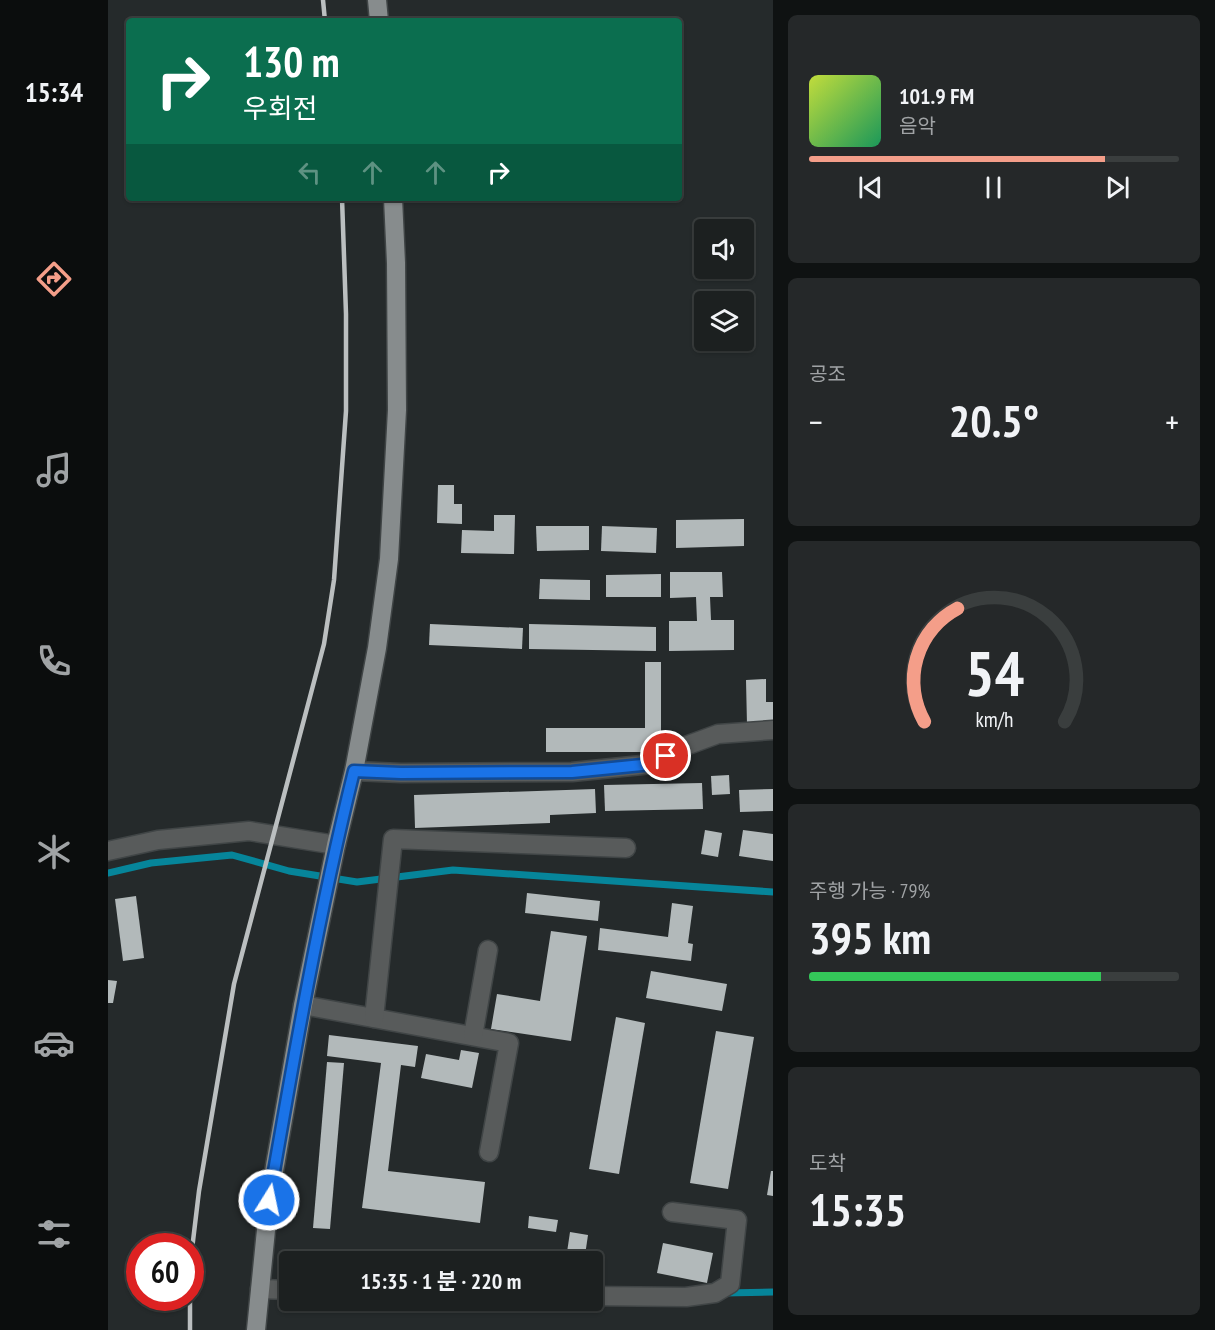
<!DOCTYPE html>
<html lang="ko">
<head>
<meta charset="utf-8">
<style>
  :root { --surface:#1c2020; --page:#252829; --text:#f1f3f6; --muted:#a0a3a5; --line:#3a3e3e; --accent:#f49e89 }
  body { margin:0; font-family:"PT Sans Narrow","Noto Sans KR",sans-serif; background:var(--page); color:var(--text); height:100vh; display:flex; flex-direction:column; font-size:22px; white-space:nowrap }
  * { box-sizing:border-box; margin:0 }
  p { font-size:20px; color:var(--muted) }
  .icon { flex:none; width:33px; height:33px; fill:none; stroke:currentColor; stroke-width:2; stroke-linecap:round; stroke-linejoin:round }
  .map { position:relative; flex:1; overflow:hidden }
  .side { display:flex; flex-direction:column; gap:15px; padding:15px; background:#0f1212; width:442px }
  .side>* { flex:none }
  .hud { position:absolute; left:18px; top:18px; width:556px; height:183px; border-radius:6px; box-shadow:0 2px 4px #0004,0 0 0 2px var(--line); background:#0b6e4f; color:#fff; overflow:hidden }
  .buttons { position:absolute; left:586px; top:219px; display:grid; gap:12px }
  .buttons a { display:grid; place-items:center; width:60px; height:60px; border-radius:6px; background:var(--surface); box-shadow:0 2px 4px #0004,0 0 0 2px var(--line); font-size:30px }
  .speed { position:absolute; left:18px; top:1233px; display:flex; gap:12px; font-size:30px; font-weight:700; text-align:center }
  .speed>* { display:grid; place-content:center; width:78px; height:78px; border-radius:50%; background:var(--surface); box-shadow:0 2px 4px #0004,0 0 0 2px var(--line); line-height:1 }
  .speed .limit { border:9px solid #d22; background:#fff; color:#111 }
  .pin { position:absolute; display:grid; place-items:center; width:51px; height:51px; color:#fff; margin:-26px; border:3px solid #fff; border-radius:50%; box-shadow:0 2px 6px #0007 }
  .me { position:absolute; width:66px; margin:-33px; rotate:10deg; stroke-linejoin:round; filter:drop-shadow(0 0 4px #0008) }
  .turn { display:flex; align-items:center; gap:21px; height:126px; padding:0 18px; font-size:27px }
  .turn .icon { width:78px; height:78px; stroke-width:2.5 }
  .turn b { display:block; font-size:42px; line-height:51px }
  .lanes { display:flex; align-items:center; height:57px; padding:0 18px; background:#0003; justify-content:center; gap:30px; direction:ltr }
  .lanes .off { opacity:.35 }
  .big { font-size:45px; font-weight:700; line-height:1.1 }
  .side .widget { flex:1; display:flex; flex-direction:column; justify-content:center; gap:9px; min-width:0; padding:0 21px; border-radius:9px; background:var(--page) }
  .side .dial { align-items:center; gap:0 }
  .dial svg { height:156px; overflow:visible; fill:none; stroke:var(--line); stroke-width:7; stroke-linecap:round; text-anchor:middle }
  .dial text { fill:var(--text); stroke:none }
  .song { display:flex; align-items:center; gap:18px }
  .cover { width:72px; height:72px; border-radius:9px; background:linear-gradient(135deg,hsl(70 70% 55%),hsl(150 70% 35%)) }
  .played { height:6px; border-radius:3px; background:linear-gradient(90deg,var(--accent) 80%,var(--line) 80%) }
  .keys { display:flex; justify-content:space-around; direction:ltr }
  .heat { display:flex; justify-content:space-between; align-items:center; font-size:33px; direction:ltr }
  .charge { height:9px; border-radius:4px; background:linear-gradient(90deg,#34c759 79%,var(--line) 0) }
  .trip { position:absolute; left:171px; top:1251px; width:324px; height:60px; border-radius:6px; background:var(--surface); box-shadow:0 2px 4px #0004,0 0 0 2px var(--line); font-weight:700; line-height:60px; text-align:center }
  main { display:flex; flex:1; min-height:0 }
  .menu { display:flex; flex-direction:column; width:108px; justify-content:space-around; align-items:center; background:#0b0d0d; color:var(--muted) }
  .menu .icon { width:42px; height:42px }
  .menu .on { color:var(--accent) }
  .menu b { font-size:27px; color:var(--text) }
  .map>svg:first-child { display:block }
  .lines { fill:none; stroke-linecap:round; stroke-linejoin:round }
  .stream { stroke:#06859a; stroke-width:7 }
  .building { fill:#b2b9ba }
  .minor-casing { stroke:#404546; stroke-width:21 }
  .major-casing { stroke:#404546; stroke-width:21 }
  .minor { stroke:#585b5b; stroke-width:18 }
  .major { stroke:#878c8d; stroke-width:18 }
  .rail { stroke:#bbbfc0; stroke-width:4.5 }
  .route-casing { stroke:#114b97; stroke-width:15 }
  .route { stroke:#1a73e8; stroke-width:10 }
</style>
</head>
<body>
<main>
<nav class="menu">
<b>15:34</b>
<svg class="icon on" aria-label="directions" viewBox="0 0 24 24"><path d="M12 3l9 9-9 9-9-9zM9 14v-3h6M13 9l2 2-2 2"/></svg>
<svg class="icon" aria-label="music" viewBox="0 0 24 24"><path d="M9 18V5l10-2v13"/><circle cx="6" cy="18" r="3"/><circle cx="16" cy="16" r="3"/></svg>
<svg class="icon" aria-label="phone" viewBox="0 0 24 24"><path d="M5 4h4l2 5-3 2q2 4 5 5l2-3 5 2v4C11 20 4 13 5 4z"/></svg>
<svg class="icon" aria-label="climate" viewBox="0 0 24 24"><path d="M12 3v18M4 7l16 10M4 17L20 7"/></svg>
<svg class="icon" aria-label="car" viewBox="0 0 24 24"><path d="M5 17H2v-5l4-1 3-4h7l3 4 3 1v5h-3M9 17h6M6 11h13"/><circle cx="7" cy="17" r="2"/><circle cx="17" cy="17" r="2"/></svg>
<svg class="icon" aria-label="filters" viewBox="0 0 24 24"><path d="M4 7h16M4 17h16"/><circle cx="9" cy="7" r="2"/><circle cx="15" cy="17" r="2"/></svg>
</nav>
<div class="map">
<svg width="665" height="1330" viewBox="0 0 665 1330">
  <rect width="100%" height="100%" fill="#252a2b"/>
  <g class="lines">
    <g class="stream">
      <path d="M0,873L43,863L124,855L181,871L249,882L345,870L665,892"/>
      <path d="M616,1293L665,1292"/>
    </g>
  </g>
  <g class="building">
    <path d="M330,485H346V504H354V524L329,523Z"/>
    <path d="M386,515H407L406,554L353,553L354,530L386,531Z"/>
    <path d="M636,519V546L568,548V520Z"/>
    <path d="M428,526H481V550L429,551Z"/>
    <path d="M494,526L549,528L548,553L493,551Z"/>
    <path d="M562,572H614L615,597H602L603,620H626V650L561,651V621H589L588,597L562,598Z"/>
    <path d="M553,574V597H498V575Z"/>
    <path d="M432,579L482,580V600L431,599Z"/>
    <path d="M322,624L415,628L414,649L321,645Z"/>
    <path d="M421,624L548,627V651L421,649Z"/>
    <path d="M537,662H553V752H438V728H537Z"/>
    <path d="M658,679V702H665V725H639L638,680Z"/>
    <path d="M621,775L622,794L604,795L603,776Z"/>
    <path d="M594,783L595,809L497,811L496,785Z"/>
    <path d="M487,789L488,813L442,815V823L307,828L306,795Z"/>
    <path d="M665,789V811L632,812L631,790Z"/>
    <path d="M597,830L614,833L610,857L593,854Z"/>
    <path d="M635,830L665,834V861L631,856Z"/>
    <path d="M419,893L492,901L490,921L417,913Z"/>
    <path d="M28,896L36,958L15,961L7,899Z"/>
    <path d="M564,903L585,906L580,943L585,944L583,961L490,950L492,928L560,937Z"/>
    <path d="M443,931L479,936L463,1041L383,1029L389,994L432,1001Z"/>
    <path d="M543,971L619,984L614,1011L538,998Z"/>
    <path d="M0,980L9,981L5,1003H0Z"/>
    <path d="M508,1017L537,1023L511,1174L481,1169Z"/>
    <path d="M608,1031L646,1037L620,1189L582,1183Z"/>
    <path d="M221,1035L310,1046L307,1067L293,1065L280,1171L377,1182L372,1223L254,1208L273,1063L219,1056Z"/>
    <path d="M353,1050L371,1053L364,1088L313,1078L318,1054L351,1060Z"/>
    <path d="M219,1062L236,1063L222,1229L205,1228Z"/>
    <path d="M663,1171H665V1196L659,1195Z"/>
    <path d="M421,1216L450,1220L448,1232L420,1228Z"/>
    <path d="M462,1232L480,1235L476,1262L458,1259Z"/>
    <path d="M555,1243L605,1253L599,1283L549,1273Z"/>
    <path d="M201,1254L245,1257V1262H201Z"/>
    <path d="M342,1258L382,1260L381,1262H342Z"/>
  </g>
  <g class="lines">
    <defs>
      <g id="minor">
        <path d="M246,771L293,773L464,772L544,764L572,748L610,734L665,730"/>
        <path d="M0,851L50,840L141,831L228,845"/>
        <path d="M195,1005L401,1043L381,1152"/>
        <path d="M266,1018L285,839L518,848"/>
        <path d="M365,1036L380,950"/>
        <path d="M152,1289L182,1290"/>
        <path d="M484,1296L578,1297L607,1293L622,1284L629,1220L564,1212"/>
      </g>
      <g id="major">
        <path d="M269,0L271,21"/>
        <path d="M148,1330L161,1200L195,1005L228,845L246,771L269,648L281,559L289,410L288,263L285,198"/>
      </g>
    </defs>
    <use href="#minor" class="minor-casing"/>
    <use href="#major" class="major-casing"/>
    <use href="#minor" class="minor"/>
    <use href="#major" class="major"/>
    <g class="rail">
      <path d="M215,0L217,21"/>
      <path d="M82,1266L91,1191L126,984L216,644L226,580L238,411V314L234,198"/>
      <path d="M82,1330V1298"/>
    </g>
  </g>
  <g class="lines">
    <defs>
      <path id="route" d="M161,1200C186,1056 211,912 246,771L293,773L464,772L544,764L558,756"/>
    </defs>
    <use href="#route" class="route-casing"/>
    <use href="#route" class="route"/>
  </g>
</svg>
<div class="buttons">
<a><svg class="icon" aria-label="sound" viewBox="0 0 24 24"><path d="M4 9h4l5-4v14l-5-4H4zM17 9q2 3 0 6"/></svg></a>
<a><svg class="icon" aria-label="layers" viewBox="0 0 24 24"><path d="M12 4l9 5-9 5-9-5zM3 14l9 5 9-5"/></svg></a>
</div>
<div class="speed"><div class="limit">60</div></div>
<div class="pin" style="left:558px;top:756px;background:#d93025"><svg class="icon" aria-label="arrive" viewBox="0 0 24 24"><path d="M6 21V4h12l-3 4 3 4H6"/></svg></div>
<svg class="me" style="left:161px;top:1200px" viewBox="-20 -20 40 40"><circle r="17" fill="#1a73e8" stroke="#fff" stroke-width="3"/><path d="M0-11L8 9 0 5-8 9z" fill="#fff"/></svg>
<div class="trip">15:35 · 1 분 · 220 m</div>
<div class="hud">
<div class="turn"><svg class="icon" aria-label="right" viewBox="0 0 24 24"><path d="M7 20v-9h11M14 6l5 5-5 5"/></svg><div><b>130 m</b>우회전</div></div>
<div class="lanes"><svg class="icon off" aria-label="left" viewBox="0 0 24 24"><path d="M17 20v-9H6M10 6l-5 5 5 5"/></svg><svg class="icon off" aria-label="ahead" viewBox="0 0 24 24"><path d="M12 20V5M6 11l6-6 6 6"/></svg><svg class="icon off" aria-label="ahead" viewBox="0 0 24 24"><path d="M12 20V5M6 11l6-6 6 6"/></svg><svg class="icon" aria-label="right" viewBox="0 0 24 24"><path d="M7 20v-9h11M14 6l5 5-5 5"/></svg></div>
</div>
</div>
<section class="side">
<div class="widget">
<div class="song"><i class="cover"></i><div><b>101.9 FM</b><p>음악</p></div></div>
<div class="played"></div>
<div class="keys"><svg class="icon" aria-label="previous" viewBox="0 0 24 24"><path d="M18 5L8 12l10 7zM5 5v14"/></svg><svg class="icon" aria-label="pause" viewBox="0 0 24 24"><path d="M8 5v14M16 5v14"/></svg><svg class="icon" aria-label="next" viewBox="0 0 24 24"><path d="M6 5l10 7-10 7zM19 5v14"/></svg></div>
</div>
<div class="widget"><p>공조</p>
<div class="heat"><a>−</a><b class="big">20.5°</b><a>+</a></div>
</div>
<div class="widget dial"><svg viewBox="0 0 100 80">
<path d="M14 69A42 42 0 1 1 86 69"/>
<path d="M14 69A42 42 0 0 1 31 11" stroke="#f49e89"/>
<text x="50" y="56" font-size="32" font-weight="700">54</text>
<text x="50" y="72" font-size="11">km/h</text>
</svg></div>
<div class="widget"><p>주행 가능 · 79%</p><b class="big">395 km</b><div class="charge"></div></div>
<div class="widget"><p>도착</p><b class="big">15:35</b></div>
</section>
</main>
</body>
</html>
